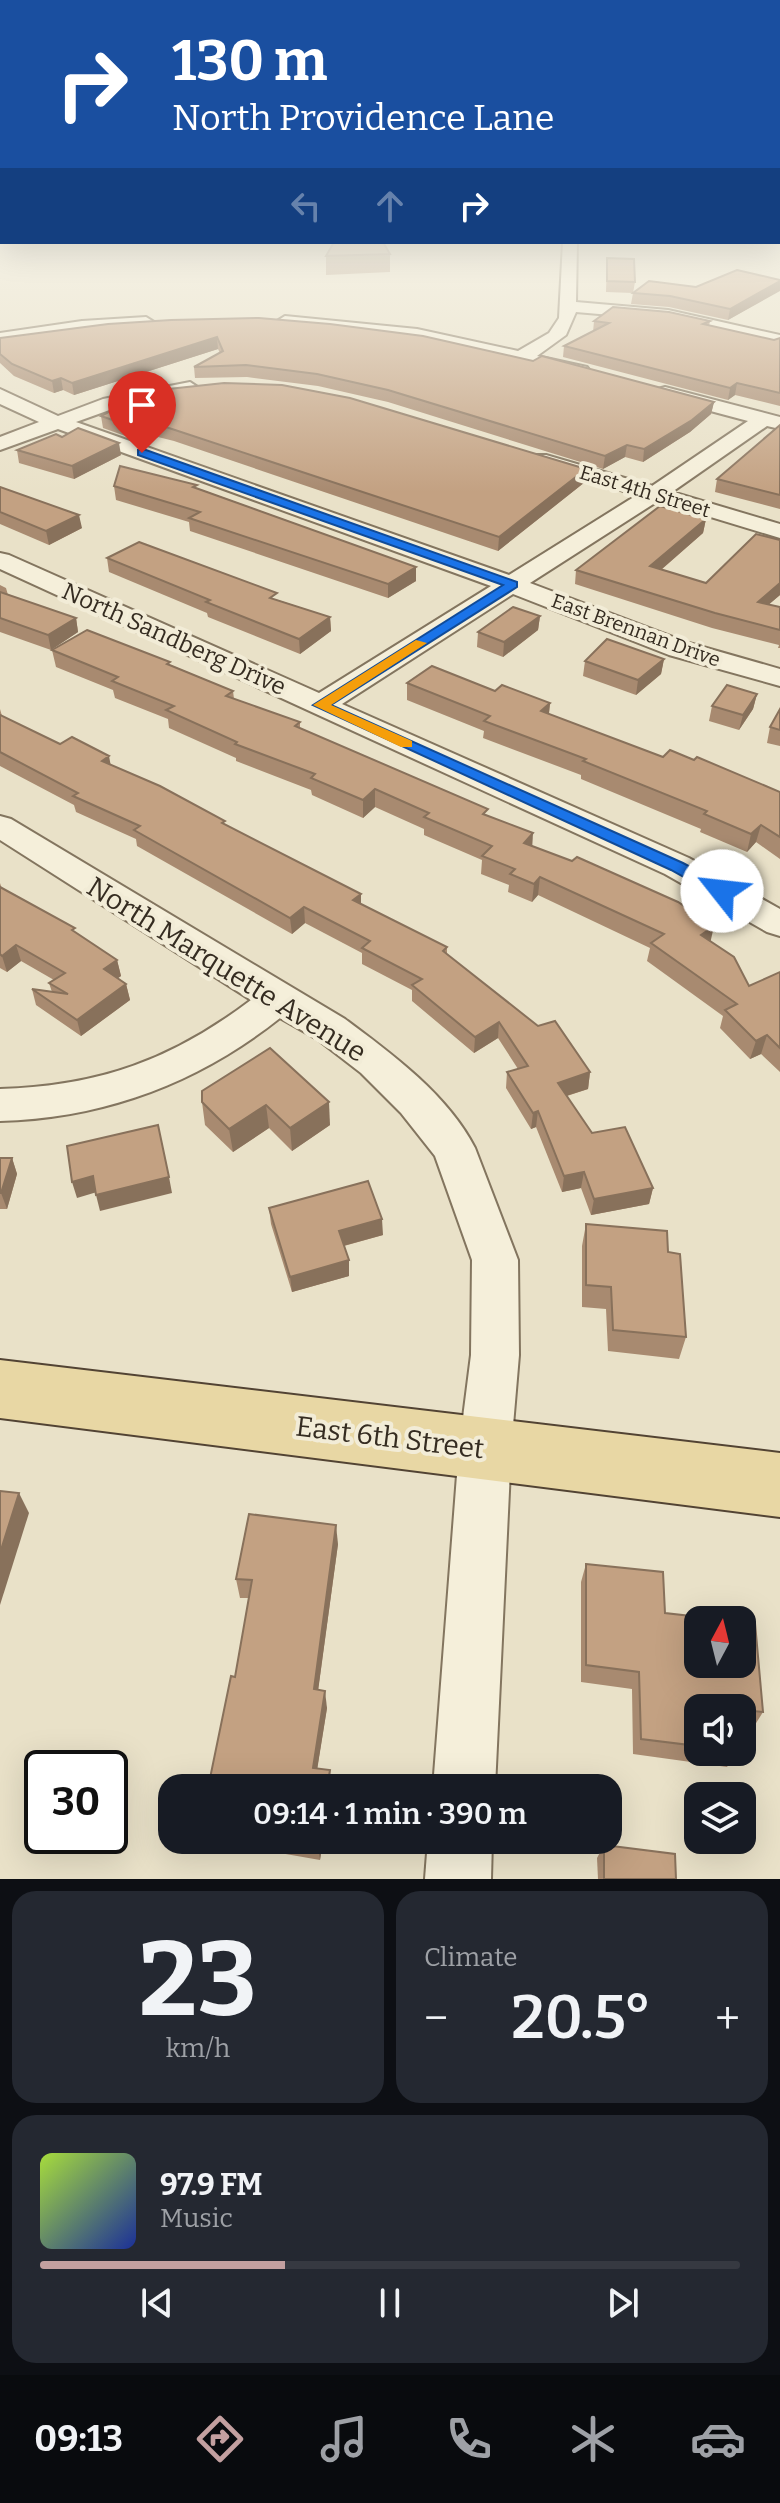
<!DOCTYPE html>
<html lang="en">
<head>
<meta charset="utf-8">
<style>
  :root { --surface:#171b24; --page:#242831; --text:#f1f3f6; --muted:#9ea1a6; --line:#363941; --accent:#c3a0a0 }
  body { margin:0; font-family:Bitter,serif; background:var(--page); color:var(--text); height:100vh; display:flex; flex-direction:column; font-size:30px; white-space:nowrap }
  * { box-sizing:border-box; margin:0 }
  p { font-size:26px; color:var(--muted) }
  .icon { flex:none; width:44px; height:44px; fill:none; stroke:currentColor; stroke-width:2; stroke-linecap:round; stroke-linejoin:round }
  .map { position:relative; height:1879px; overflow:hidden }
  .side { display:flex; flex-direction:column; gap:12px; padding:12px; background:#0d0f14; flex:1 }
  .side>* { flex:none }
  .guide { position:absolute; left:0px; top:0px; width:780px; height:244px; box-shadow:0 8px 32px #0002; background:#1a4fa0; color:#fff; overflow:hidden }
  .needle { width:52px; rotate:7deg }
  .fabs { position:absolute; left:684px; top:1606px; display:grid; gap:16px }
  .fabs a { display:grid; place-items:center; width:72px; height:72px; border-radius:16px; background:var(--surface); box-shadow:0 8px 32px #0002; font-size:40px }
  .speed { position:absolute; left:24px; top:1750px; display:flex; gap:16px; font-size:40px; font-weight:700; text-align:center }
  .speed>* { display:grid; place-content:center; width:104px; height:104px; border-radius:50%; background:var(--surface); box-shadow:0 8px 32px #0002; line-height:1 }
  .speed .limit { border:4px solid #111; border-radius:12px; background:#fff; color:#111 }
  .pin { position:absolute; display:grid; place-items:center; width:68px; height:68px; color:#fff; margin:-82px -34px; border-radius:50% 50% 50% 0; rotate:-45deg; box-shadow:0 0 8px #0007 }
  .pin .icon { rotate:45deg }
  .me { position:absolute; width:88px; margin:-44px; rotate:299deg; stroke-linejoin:round; filter:drop-shadow(0 0 6px #0008) }
  .turn { display:flex; align-items:center; gap:28px; height:168px; padding:0 40px; font-size:36px }
  .turn .icon { width:104px; height:104px; stroke-width:2.5 }
  .turn b { display:block; font-size:56px; line-height:68px }
  .lanes { display:flex; align-items:center; height:76px; padding:0 40px; background:#0003; justify-content:center; gap:40px; direction:ltr }
  .lanes .off { opacity:.35 }
  .big { font-size:60px; font-weight:600; line-height:1.1 }
  .side .card { flex:1; display:flex; flex-direction:column; justify-content:center; gap:12px; min-width:0; padding:0 28px; border-radius:24px; background:var(--page) }
  .side .dial { align-items:center; gap:0 }
  .dial b { font-size:104px; line-height:1 }
  .song { display:flex; align-items:center; gap:24px }
  .cover { width:96px; height:96px; border-radius:12px; background:linear-gradient(135deg,hsl(80 70% 55%),hsl(230 70% 35%)) }
  .played { height:8px; border-radius:4px; background:linear-gradient(90deg,var(--accent) 35%,var(--line) 35%) }
  .keys { display:flex; justify-content:space-around; direction:ltr }
  .heat { display:flex; justify-content:space-between; align-items:center; font-size:44px; direction:ltr }
  .side .tiles { flex:1; display:grid; gap:12px; grid-template-columns:1fr 1fr }
  .card:last-child { grid-column:span 2 }
  .trip { position:absolute; left:158px; top:1774px; width:464px; height:80px; border-radius:24px; background:var(--surface); box-shadow:0 8px 32px #0002; font-weight:600; line-height:80px; text-align:center }
  .menu { display:flex; height:128px; justify-content:space-around; align-items:center; background:#090b0e; color:var(--muted) }
  .menu .icon { width:56px; height:56px }
  .menu .selected { color:var(--accent) }
  .menu b { font-size:36px; color:var(--text) }
  .map>svg:first-child { display:block }
  .lines { fill:none; stroke-linecap:round; stroke-linejoin:round }
  .minor-casing { stroke:#83755f; stroke-width:4 }
  .major-casing { stroke:#524333; stroke-width:4 }
  .minor { fill:#f5efda; fill-rule:evenodd }
  .major { fill:#e8d7a4; fill-rule:evenodd }
  .wall { fill:#a88a70 }
  .shaded-wall { fill:#88715b }
  .building { fill:#c3a182; stroke:#88715b; stroke-width:2 }
  .route { fill:#1a73e8; stroke:#114b97; stroke-width:2 }
  .slow { fill:#f59e0b }
  .labels { text-anchor:middle; stroke-width:8; stroke-linejoin:round; paint-order:stroke }
  .far-street-label { font-size:20px; fill:#352c21; stroke:#f2ecd7 }
  .street-label { font-size:24px; fill:#352c21; stroke:#f2ecd7 }
  .near-street-label { font-size:28px; fill:#352c21; stroke:#f2ecd7 }
</style>
</head>
<body>
<div class="map">
<svg width="780" height="1879" viewBox="0 0 780 1879">
  <rect width="100%" height="100%" fill="#e9e1c8"/>
  <g class="lines">
    <defs>
      <g id="minor">
        <path d="M563,242H577L576,302L668,310L780,335V345L668,320L576,312L566,335L537,356L587,367L590,371L587,375L581,377L417,339L285,326L277,321L285,316L417,329L518,351L549,333L559,318Z"/>
        <path d="M146,317L154,322L152,326L82,331L0,343V333L82,321Z"/>
        <path d="M190,382L199,388L197,392L115,408L76,422L509,575L637,495L532,463L528,459L532,455H546L652,486L748,421L658,397L655,393L658,389L665,387L780,417V429L767,426L672,492L780,524V538L658,501L530,583L689,643L780,669V686L669,655L513,594L342,704L689,858L780,909V936L767,932L665,874L0,569V553L9,555L319,693L491,586L58,429L0,450V437L39,422L0,404V389L58,416L103,399Z"/>
        <path d="M0,816L11,819L345,1019C392,1054 448,1095 475,1148L518,1260L519,1355L511,1449L495,1788H433L459,1449L471,1355L472,1260L435,1156L401,1113L361,1073L317,1039L280,1018C198,1083 105,1118 0,1121V1089C99,1086 172,1060 251,1000L0,840Z"/>
        <path d="M428,1840H492L491,1879H425Z"/>
      </g>
      <path id="major" d="M0,1360L780,1453V1517L0,1418Z"/>
    </defs>
    <use href="#minor" class="minor-casing"/>
    <use href="#major" class="major-casing"/>
    <use href="#minor" class="minor"/>
    <use href="#major" class="major"/>
  </g>
  <g class="wall">
    <path d="M390,254V272L326,275V256Z"/>
    <path d="M607,258L635,282L633,293L606,292Z"/>
    <path d="M780,280V290L728,320L669,307L631,304L633,293Z"/>
    <path d="M594,321H710L709,326L774,340L780,338V406L735,395L728,400L563,357L564,346L593,332Z"/>
    <path d="M108,324L714,402L711,414L690,432L643,462L625,457L603,469L388,402L318,386L247,377L195,378L194,367L220,353L218,349L74,395L63,390L54,393L14,376L0,363V338Z"/>
    <path d="M101,416L585,482L498,551L174,441L158,437L145,443L103,428Z"/>
    <path d="M780,425V509L715,492L717,479Z"/>
    <path d="M17,450L121,455L74,479L19,463Z"/>
    <path d="M114,486L197,488L416,567V581L388,598L190,531L189,522L116,500Z"/>
    <path d="M0,487L82,528L49,545L0,524Z"/>
    <path d="M706,519L703,533L661,570L706,583L780,540V595L768,605L780,608V648H778L779,645L712,628L575,584L576,570Z"/>
    <path d="M107,558L278,600L330,617L331,631L300,654L208,617L207,613L109,572Z"/>
    <path d="M0,585L6,588L8,595L76,618L78,632L51,650L0,632Z"/>
    <path d="M540,616L538,630L503,657L477,647L478,632Z"/>
    <path d="M52,650L171,665L233,691L234,699L300,722V728L487,816L532,846L711,941L749,986L780,972V1072L761,1054L750,1059L720,1028L723,1016L647,961L650,948L538,895L532,902L508,892L509,885L481,874L482,860L424,835V829L375,807L363,818L312,795L311,790L236,761V758L169,728L168,719L115,698L113,690L56,667Z"/>
    <path d="M664,659L661,674L636,695L583,676L585,661Z"/>
    <path d="M407,683L495,691L550,703L549,714L663,757L780,792V859L756,842L747,852L700,832L701,829L581,779V775L483,738L484,731L407,700Z"/>
    <path d="M757,694L753,709L739,730L709,721L712,706Z"/>
    <path d="M0,709L2,716L60,744L111,765L226,825L361,904L447,947V954L590,1072L588,1089L567,1096L592,1133L653,1188L649,1204L591,1215L581,1188L562,1192L536,1127L531,1129L506,1088L507,1072L518,1069L498,1038L474,1053L412,1001V990L362,964V953L305,923L292,934L137,846L136,839L76,812L74,805L0,766Z"/>
    <path d="M780,709V746L767,743L770,727Z"/>
    <path d="M0,883L2,889L117,960L121,976L118,978L126,984L130,1000L81,1036L36,1005L32,989L52,992L49,983L54,980L21,961L7,972L0,968Z"/>
    <path d="M270,1048L330,1125L292,1151L269,1128L233,1152L205,1125L202,1102Z"/>
    <path d="M0,1158H12L17,1174L7,1209H0Z"/>
    <path d="M269,1208L383,1235L344,1246L349,1260V1276L292,1292L271,1224Z"/>
    <path d="M586,1224L686,1337L679,1359L608,1351L606,1309L582,1307V1246Z"/>
    <path d="M338,1544L318,1690L327,1708L317,1769L332,1785L331,1788H208L235,1677L249,1598H240L236,1579Z"/>
    <path d="M586,1564L665,1613L763,1712L753,1728L742,1727V1708H698V1752H737L727,1767L633,1754L632,1689L581,1682V1582Z"/>
    <path d="M205,1840H323L320,1860Z"/>
    <path d="M604,1845L676,1879H598L597,1858Z"/>
  </g>
  <g class="shaded-wall">
    <path d="M780,281V291L728,320L730,309Z"/>
    <path d="M217,337L218,349L74,395L72,383Z"/>
    <path d="M61,378L63,390L54,393L52,381Z"/>
    <path d="M737,383L735,395L728,400L730,388Z"/>
    <path d="M714,402L711,414L690,432L643,462L644,449Z"/>
    <path d="M156,424L158,437L145,443L144,431Z"/>
    <path d="M119,443L121,455L74,479L72,466Z"/>
    <path d="M627,445L625,457L603,469L605,456Z"/>
    <path d="M586,469L585,482L498,551L499,537Z"/>
    <path d="M79,515L82,528L49,545L46,531Z"/>
    <path d="M706,519L703,533L648,581L650,566Z"/>
    <path d="M416,567V581L388,598V584Z"/>
    <path d="M780,583V595L754,617L758,602Z"/>
    <path d="M540,616L538,630L503,657L504,642Z"/>
    <path d="M330,617L331,631L300,654L299,639Z"/>
    <path d="M76,618L78,632L51,650L48,635Z"/>
    <path d="M664,659L661,674L636,695L638,680Z"/>
    <path d="M757,694L753,709L739,730L743,715Z"/>
    <path d="M550,703L548,721L541,711Z"/>
    <path d="M109,756L112,772L102,761Z"/>
    <path d="M375,789V807L363,818V800Z"/>
    <path d="M761,825L756,842L747,852L751,834Z"/>
    <path d="M533,833L532,851L524,843Z"/>
    <path d="M540,877L538,895L532,902L534,884Z"/>
    <path d="M361,894V910L353,900Z"/>
    <path d="M304,907L305,923L292,934L290,918Z"/>
    <path d="M714,926L710,944L701,935Z"/>
    <path d="M16,945L21,961L7,972L2,956Z"/>
    <path d="M117,960L121,976L108,985L104,969Z"/>
    <path d="M126,984L130,1000L81,1036L77,1020Z"/>
    <path d="M499,1022L498,1038L474,1053L475,1037Z"/>
    <path d="M767,1035L761,1054L750,1059L756,1041Z"/>
    <path d="M590,1072L588,1089L556,1099L558,1083Z"/>
    <path d="M329,1102L330,1125L292,1151L290,1128Z"/>
    <path d="M266,1105L269,1128L233,1152L229,1129Z"/>
    <path d="M538,1111L536,1127L531,1129L533,1113Z"/>
    <path d="M12,1158L17,1174L7,1209L1,1193Z"/>
    <path d="M584,1172L581,1188L562,1192L564,1176Z"/>
    <path d="M93,1176L97,1192L77,1198L72,1182Z"/>
    <path d="M169,1177L172,1193L100,1211L96,1195Z"/>
    <path d="M653,1188L649,1204L591,1215L594,1199Z"/>
    <path d="M382,1219L383,1235L339,1247V1231Z"/>
    <path d="M349,1260V1276L292,1292L290,1277Z"/>
    <path d="M19,1493L29,1513L0,1605V1553Z"/>
    <path d="M336,1525L338,1544L316,1706L314,1689Z"/>
    <path d="M325,1691L327,1708L315,1783L313,1768Z"/>
    <path d="M330,1770L331,1788H327Z"/>
    <path d="M319,1840H323L320,1860L318,1847Z"/>
  </g>
  <g class="building">
    <path d="M334,242H383L390,254L326,256Z"/>
    <path d="M607,258L634,259L635,282L607,281Z"/>
    <path d="M737,270L780,280V281L730,309L670,296L633,293L649,281L696,287Z"/>
    <path d="M613,307L669,312L710,321L703,324L774,340L780,338V393L737,383L730,388L564,346L609,323L594,321Z"/>
    <path d="M259,318L330,324L423,336L533,361L542,356L714,402L692,420L644,449L627,445L605,456L388,390L317,374L246,365L194,367L223,351L217,337L72,383L61,378L52,381L12,364L0,354V338L108,324L171,320Z"/>
    <path d="M224,383L282,385L350,398L586,469L499,537L172,429L156,424L144,431L101,416L144,393L159,390Z"/>
    <path d="M780,425V495L717,479Z"/>
    <path d="M78,428L119,443L72,466L17,450L56,434L62,437Z"/>
    <path d="M120,466L197,485L193,487L416,567L388,584L189,518L200,512L114,486Z"/>
    <path d="M0,487L79,515L46,531L0,512Z"/>
    <path d="M660,506L706,519L650,566L706,583L756,534L780,540V583L758,602L780,607V630L715,613L576,570Z"/>
    <path d="M139,542L277,593L270,598L330,617L299,639L206,602L210,600L107,558Z"/>
    <path d="M0,592L76,618L48,635L0,618Z"/>
    <path d="M513,607L540,616L504,642L478,632Z"/>
    <path d="M87,630L170,662L167,664L233,691L226,696L300,722L295,726L488,809L483,814L533,833L524,843L572,861L577,857L678,902L714,926L701,935L734,957L749,986L780,972V1048L767,1035L756,1041L725,1010L737,1004L651,943L664,934L540,877L534,884L510,874L515,869L482,856L492,846L424,817L429,813L375,789L363,800L311,778L315,774L235,744L237,742L166,710L174,706L112,681L118,677L52,650Z"/>
    <path d="M607,639L664,659L638,680L585,661Z"/>
    <path d="M432,666L495,691L502,685L550,703L541,711L663,757L670,750L694,760L697,757L780,792V837L761,825L751,834L704,814L707,811L583,761L586,759L484,721L490,716L407,683Z"/>
    <path d="M727,685L757,694L743,715L712,706Z"/>
    <path d="M780,709V730L770,727Z"/>
    <path d="M0,715L60,744L72,737L109,756L102,761L160,786L225,821L222,823L361,894L353,900L447,947L443,951L538,1026L555,1021L590,1072L558,1083L592,1133L625,1127L653,1188L594,1199L584,1172L564,1176L538,1111L533,1113L507,1072L528,1066L499,1022L475,1037L412,985L422,979L362,948L370,941L304,907L290,918L134,830L140,826L73,796L78,793L0,752Z"/>
    <path d="M0,887L75,928L72,930L117,960L104,969L126,984L77,1020L32,989L68,994L49,983L65,973L16,945L2,956L0,954Z"/>
    <path d="M270,1048L329,1102L290,1128L266,1105L229,1129L202,1102V1091Z"/>
    <path d="M158,1125L169,1177L96,1195L93,1176L72,1182L67,1146Z"/>
    <path d="M0,1158H12L1,1193H0Z"/>
    <path d="M368,1181L382,1219L339,1231L349,1260L290,1277L269,1208Z"/>
    <path d="M586,1224L667,1231L668,1252L680,1254L686,1337L613,1330L611,1287L586,1285Z"/>
    <path d="M0,1491L19,1493L0,1553Z"/>
    <path d="M249,1514L336,1525L314,1689L325,1691L313,1768L330,1770L327,1788H208L231,1676L235,1677L252,1580L236,1579Z"/>
    <path d="M586,1564L663,1572L665,1613L727,1620H698V1664H742V1622L755,1623L763,1712L742,1710V1708H698V1746L641,1739L639,1672L586,1665Z"/>
    <path d="M277,1840H319L318,1847Z"/>
    <path d="M604,1845L675,1854L676,1879H604Z"/>
  </g>
  <linearGradient id="sky" x2="0" y2="1"><stop stop-color="#8eb8d5"/><stop offset="0.47" stop-color="#f5f2e6"/><stop offset="1" stop-color="#f5f2e6" stop-opacity="0"/></linearGradient>
  <rect width="780" height="492" fill="url(#sky)"/>
  <path class="route" d="M138,450H146L517,582V587L331,705L683,863L728,887L731,891L728,895H716L671,870L313,705L503,585L138,455Z"/>
  <path class="slow" d="M416,640L427,643L331,705L412,741V747H401L313,705Z"/>
  <g class="labels">
    <g class="far-street-label">
      <text transform="translate(645 491) rotate(17)" y="7">East 4th Street</text>
      <text transform="translate(636 630) rotate(20)" y="7">East Brennan Drive</text>
    </g>
    <g class="street-label">
      <text transform="translate(174 639) rotate(24)" y="8">North Sandberg Drive</text>
    </g>
    <g class="near-street-label">
      <text transform="translate(227 969) rotate(32)" y="10">North Marquette Avenue</text>
      <text transform="translate(390 1437) rotate(7)" y="10">East 6th Street</text>
    </g>
  </g>
</svg>
<div class="fabs">
<a><svg class="needle" viewBox="-14 -14 28 28"><path d="M0-13l5 13h-10z" fill="#e53935"/><path d="M0 13l5-13h-10z" fill="#9ea1a6"/></svg></a>
<a><svg class="icon" aria-label="sound" viewBox="0 0 24 24"><path d="M4 9h4l5-4v14l-5-4H4zM17 9q2 3 0 6"/></svg></a>
<a><svg class="icon" aria-label="layers" viewBox="0 0 24 24"><path d="M12 4l9 5-9 5-9-5zM3 14l9 5 9-5"/></svg></a>
</div>
<div class="speed"><div class="limit">30</div></div>
<div class="pin" style="left:142px;top:453px;background:#d93025"><svg class="icon" aria-label="arrive" viewBox="0 0 24 24"><path d="M6 21V4h12l-3 4 3 4H6"/></svg></div>
<svg class="me" style="left:722px;top:891px" viewBox="-20 -20 40 40"><circle r="19" fill="#fff"/><path d="M0-13L10 11 0 6-10 11z" fill="#1a73e8"/></svg>
<div class="trip">09:14 · 1 min · 390 m</div>
<div class="guide">
<div class="turn"><svg class="icon" aria-label="right" viewBox="0 0 24 24"><path d="M7 20v-9h11M14 6l5 5-5 5"/></svg><div><b>130 m</b>North Providence Lane</div></div>
<div class="lanes"><svg class="icon off" aria-label="left" viewBox="0 0 24 24"><path d="M17 20v-9H6M10 6l-5 5 5 5"/></svg><svg class="icon off" aria-label="ahead" viewBox="0 0 24 24"><path d="M12 20V5M6 11l6-6 6 6"/></svg><svg class="icon" aria-label="right" viewBox="0 0 24 24"><path d="M7 20v-9h11M14 6l5 5-5 5"/></svg></div>
</div>
</div>
<section class="side">
<div class="tiles">
<div class="card dial"><b>23</b><p>km/h</p></div>
<div class="card"><p>Climate</p>
<div class="heat"><a>−</a><b class="big">20.5°</b><a>+</a></div>
</div>
<div class="card">
<div class="song"><i class="cover"></i><div><b>97.9 FM</b><p>Music</p></div></div>
<div class="played"></div>
<div class="keys"><svg class="icon" aria-label="previous" viewBox="0 0 24 24"><path d="M18 5L8 12l10 7zM5 5v14"/></svg><svg class="icon" aria-label="pause" viewBox="0 0 24 24"><path d="M8 5v14M16 5v14"/></svg><svg class="icon" aria-label="next" viewBox="0 0 24 24"><path d="M6 5l10 7-10 7zM19 5v14"/></svg></div>
</div>
</div>
</section>
<nav class="menu">
<b>09:13</b>
<svg class="icon selected" aria-label="directions" viewBox="0 0 24 24"><path d="M12 3l9 9-9 9-9-9zM9 14v-3h6M13 9l2 2-2 2"/></svg>
<svg class="icon" aria-label="music" viewBox="0 0 24 24"><path d="M9 18V5l10-2v13"/><circle cx="6" cy="18" r="3"/><circle cx="16" cy="16" r="3"/></svg>
<svg class="icon" aria-label="phone" viewBox="0 0 24 24"><path d="M5 4h4l2 5-3 2q2 4 5 5l2-3 5 2v4C11 20 4 13 5 4z"/></svg>
<svg class="icon" aria-label="climate" viewBox="0 0 24 24"><path d="M12 3v18M4 7l16 10M4 17L20 7"/></svg>
<svg class="icon" aria-label="car" viewBox="0 0 24 24"><path d="M5 17H2v-5l4-1 3-4h7l3 4 3 1v5h-3M9 17h6M6 11h13"/><circle cx="7" cy="17" r="2"/><circle cx="17" cy="17" r="2"/></svg>
</nav>
</body>
</html>
